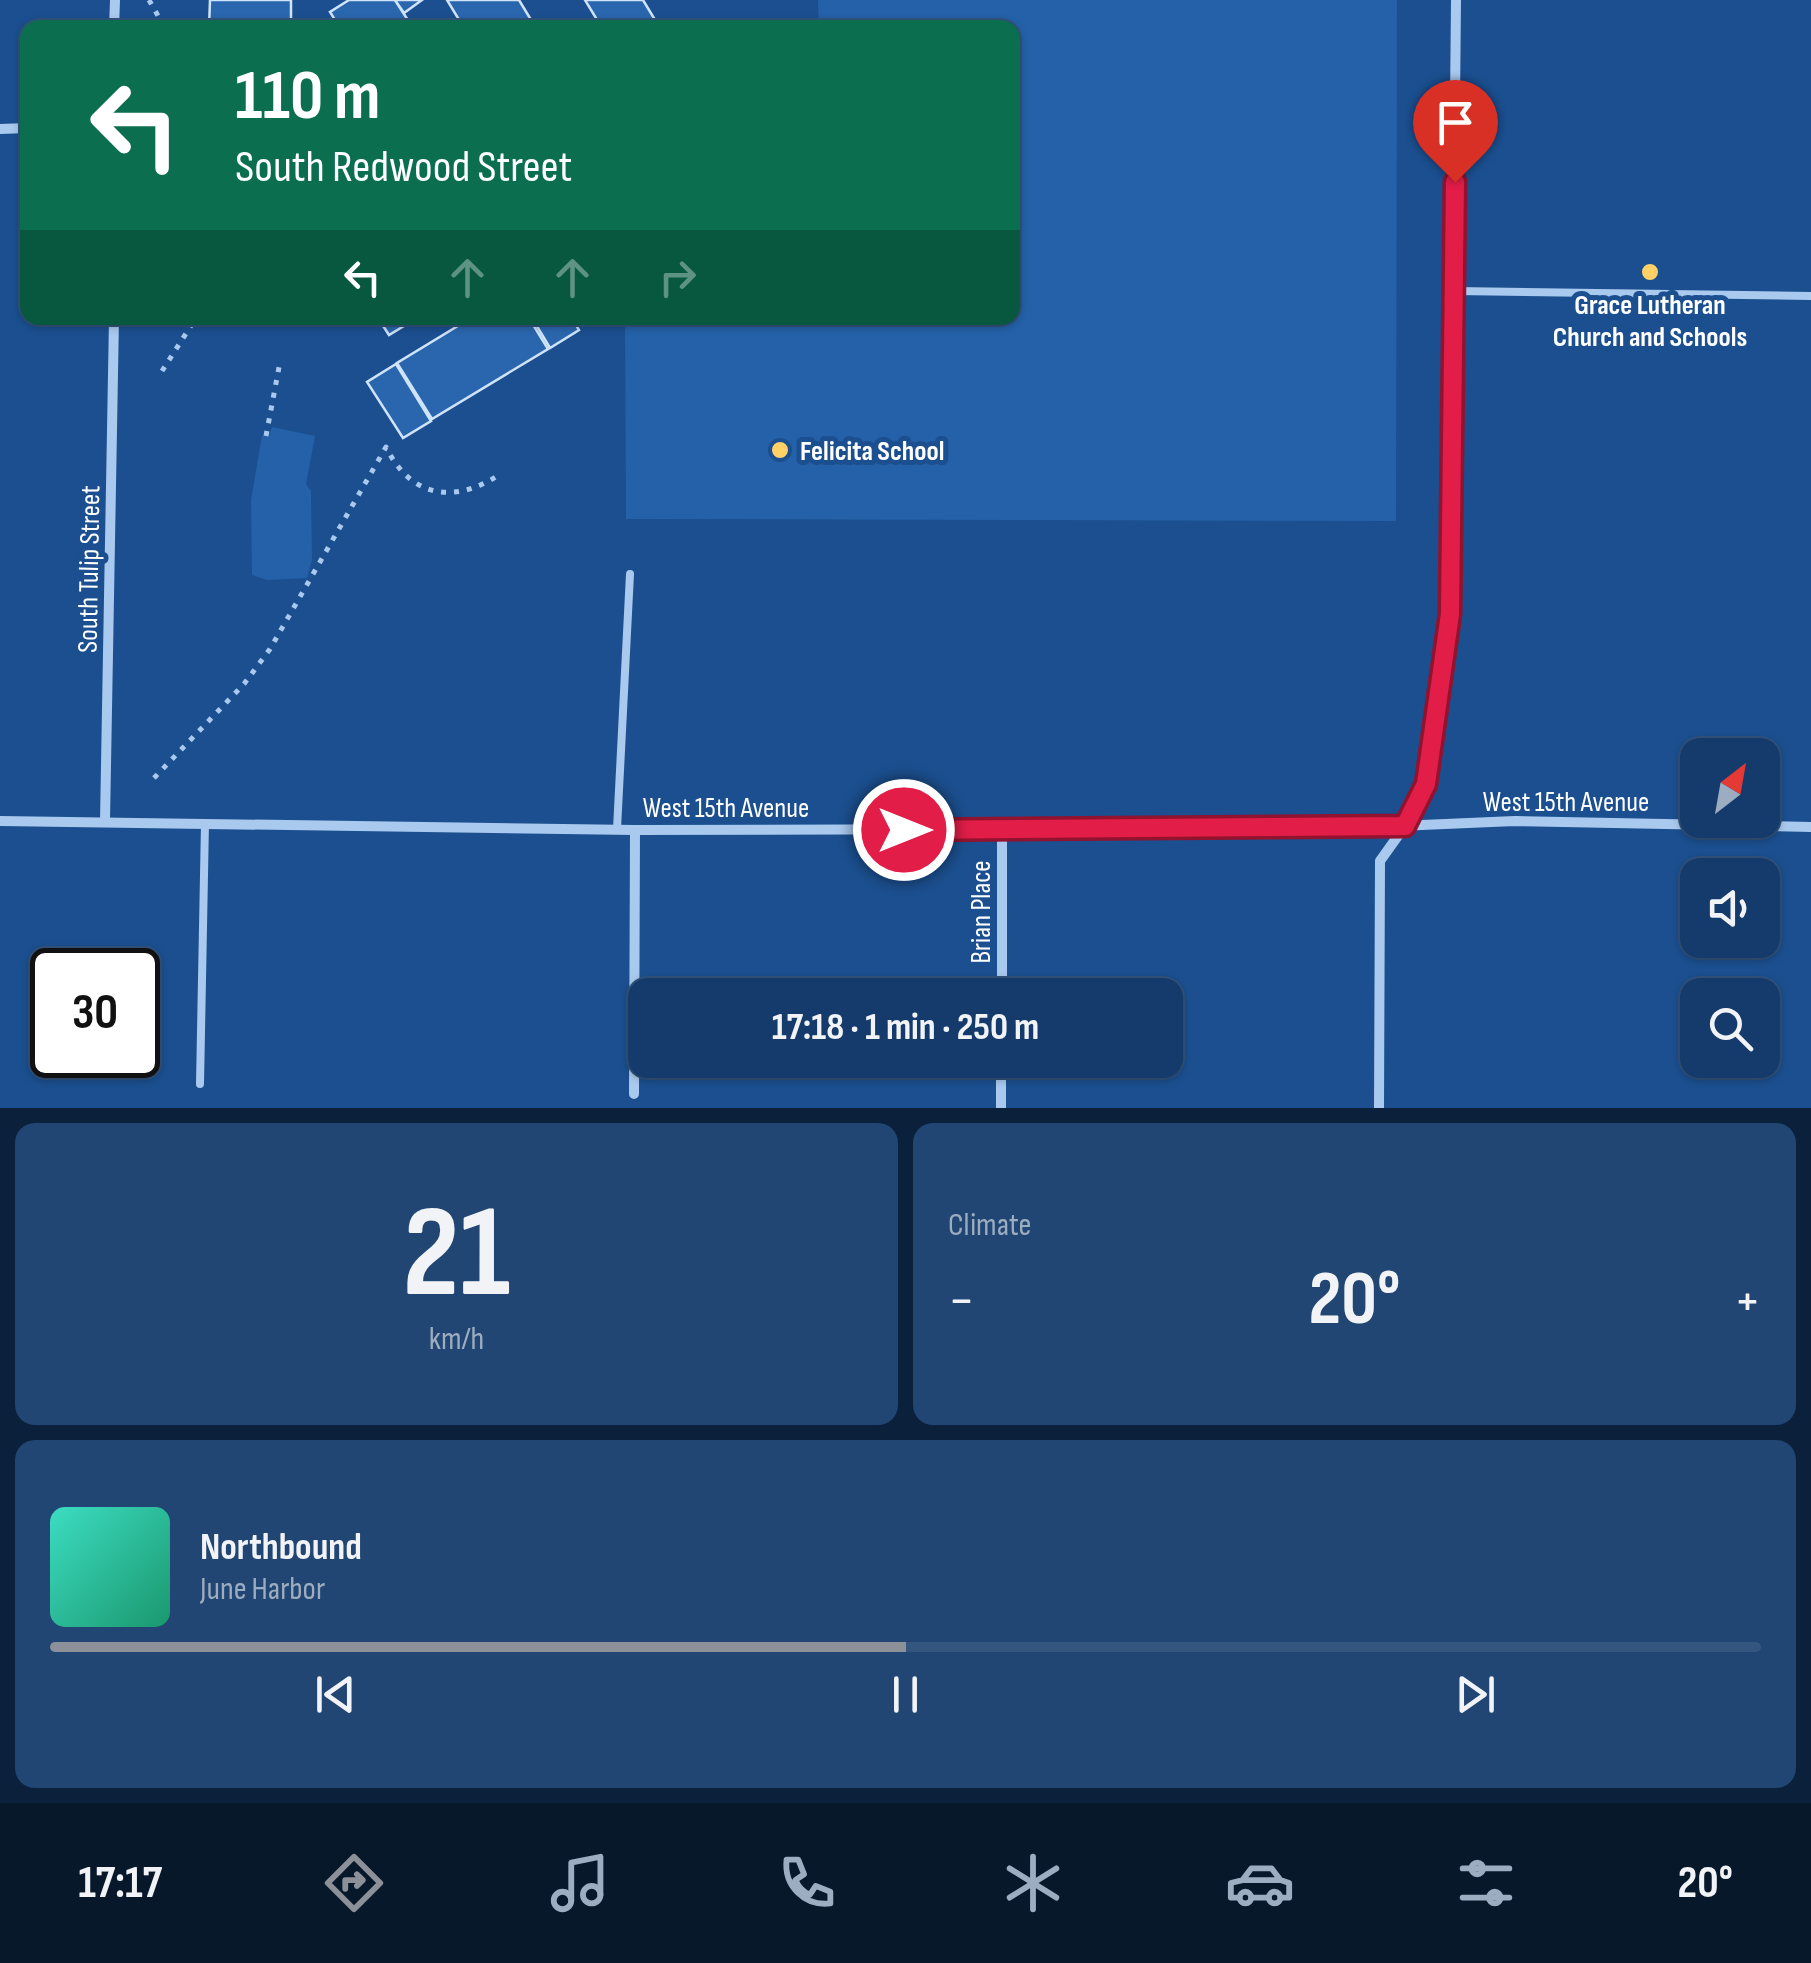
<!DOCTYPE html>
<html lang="en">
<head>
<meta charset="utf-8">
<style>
  :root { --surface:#143b6b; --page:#214673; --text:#f1f3f6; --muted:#9dadc1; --line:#33557e; --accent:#8c9099 }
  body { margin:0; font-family:"Sofia Sans Condensed",sans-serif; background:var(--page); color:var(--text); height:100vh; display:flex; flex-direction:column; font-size:38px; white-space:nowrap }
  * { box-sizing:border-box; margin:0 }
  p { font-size:32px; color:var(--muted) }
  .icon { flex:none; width:55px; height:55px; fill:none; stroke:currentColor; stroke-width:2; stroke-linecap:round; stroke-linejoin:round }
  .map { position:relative; height:1108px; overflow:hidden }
  .drawer { display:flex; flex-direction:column; gap:15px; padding:15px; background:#0b203b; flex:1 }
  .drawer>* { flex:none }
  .top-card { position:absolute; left:20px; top:20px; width:1000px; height:305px; border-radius:20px; box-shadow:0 2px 8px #0004,0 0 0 2px var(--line); background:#0b6e4f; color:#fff; overflow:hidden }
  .needle { width:65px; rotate:31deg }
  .buttons { position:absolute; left:1680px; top:738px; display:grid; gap:20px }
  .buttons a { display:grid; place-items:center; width:100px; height:100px; border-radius:20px; background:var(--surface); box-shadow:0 2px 8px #0004,0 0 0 2px var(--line); font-size:50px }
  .speed { position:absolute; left:30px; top:948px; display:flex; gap:20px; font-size:50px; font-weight:700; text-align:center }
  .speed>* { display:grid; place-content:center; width:130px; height:130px; border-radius:50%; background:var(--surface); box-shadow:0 2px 8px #0004,0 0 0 2px var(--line); line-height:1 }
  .speed .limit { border:5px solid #111; border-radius:15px; background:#fff; color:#111 }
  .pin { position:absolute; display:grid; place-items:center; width:85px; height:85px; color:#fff; margin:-102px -42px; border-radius:50% 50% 50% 0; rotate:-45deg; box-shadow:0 0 10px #0007 }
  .pin .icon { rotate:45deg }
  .me { position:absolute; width:110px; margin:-55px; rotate:90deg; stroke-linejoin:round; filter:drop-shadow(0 0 8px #0008) }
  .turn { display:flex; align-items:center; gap:35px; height:210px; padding:0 50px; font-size:45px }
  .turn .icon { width:130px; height:130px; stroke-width:2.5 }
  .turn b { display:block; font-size:70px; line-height:85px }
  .lanes { display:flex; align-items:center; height:95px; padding:0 50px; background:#0003; justify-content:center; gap:50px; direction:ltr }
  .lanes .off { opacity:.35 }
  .big { font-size:75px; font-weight:700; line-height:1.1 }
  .drawer .card { flex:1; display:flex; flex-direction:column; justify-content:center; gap:15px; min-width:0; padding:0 35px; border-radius:20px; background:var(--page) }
  .drawer .dial { align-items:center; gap:0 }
  .dial b { font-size:130px; line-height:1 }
  .song { display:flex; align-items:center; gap:30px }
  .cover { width:120px; height:120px; border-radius:15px; background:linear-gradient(135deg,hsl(170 70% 55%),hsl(160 70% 35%)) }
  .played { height:10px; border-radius:5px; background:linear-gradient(90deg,var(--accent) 50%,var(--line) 50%) }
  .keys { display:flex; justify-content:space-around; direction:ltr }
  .heat { display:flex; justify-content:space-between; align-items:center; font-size:55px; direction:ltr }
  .drawer .tiles { flex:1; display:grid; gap:15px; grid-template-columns:1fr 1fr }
  .card:last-child { grid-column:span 2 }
  .trip { position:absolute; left:628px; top:978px; width:555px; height:100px; border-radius:20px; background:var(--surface); box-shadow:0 2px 8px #0004,0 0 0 2px var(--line); font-weight:700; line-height:100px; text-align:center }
  .dock { display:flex; height:160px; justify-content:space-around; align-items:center; background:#08182b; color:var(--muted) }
  .dock .icon { width:70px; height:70px }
  .dock .on { color:var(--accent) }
  .dock b { font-size:45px; color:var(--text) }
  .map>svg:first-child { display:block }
  .green { fill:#2461a8 }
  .building { fill:#2a66ad; stroke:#cfe3fa; stroke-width:2.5 }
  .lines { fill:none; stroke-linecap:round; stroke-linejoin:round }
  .path { stroke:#a9c9ee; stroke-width:5; stroke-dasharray:5 8; stroke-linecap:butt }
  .service { stroke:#a9c9ee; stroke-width:8 }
  .minor { stroke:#a9c9ee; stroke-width:10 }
  .route-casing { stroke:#92132f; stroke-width:25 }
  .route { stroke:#e11d48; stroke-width:18 }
  .poi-dot { fill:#ffd166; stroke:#1b4f8f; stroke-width:4 }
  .labels { text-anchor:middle; stroke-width:10; stroke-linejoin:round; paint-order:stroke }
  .poi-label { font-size:28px; font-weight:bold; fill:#fff; stroke:#1b4f8f }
  .street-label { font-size:28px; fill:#fff; stroke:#1b4f8f }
</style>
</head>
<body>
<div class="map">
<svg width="1811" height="1108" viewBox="0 0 1811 1108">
  <rect width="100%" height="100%" fill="#1b4f8f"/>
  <g class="green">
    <path d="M818,0H1397L1396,521L626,519L625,318H1012V28L819,27Z"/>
    <path d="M272,427L315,436L306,484L311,491L312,560L307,578L267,580L252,575L251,500L262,435L269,436Z"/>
  </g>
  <g class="building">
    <path d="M210,0H291V28H209Z"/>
    <path d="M349,0H395L413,28H340L330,12Z"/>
    <path d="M395,0H422L404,13Z"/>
    <path d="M447,0H519L536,28H464Z"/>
    <path d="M585,0H643L660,28H602Z"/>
    <path d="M378,318H417L389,335Z"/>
    <path d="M471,318H529L548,349L432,419L397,363Z"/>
    <path d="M532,318H572L579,330L550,348Z"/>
    <path d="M396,364L431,421L403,438L367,382Z"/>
  </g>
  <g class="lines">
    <g class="path">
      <path d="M149,0L165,28"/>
      <path d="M162,371L196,318"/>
      <path d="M266,436L280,362"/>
      <path d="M154,778L244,684L270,649L386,447C411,498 454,504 499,475"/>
    </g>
    <g class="service">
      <path d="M1454,291L1811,296"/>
      <path d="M617,829L630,574"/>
      <path d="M200,1084L205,823"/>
    </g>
    <g class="minor">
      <path d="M114,28L115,0"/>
      <path d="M0,129L28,128"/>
      <path d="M0,821L635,830L1352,828L1515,821L1811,827"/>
      <path d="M105,821L114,318"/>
      <path d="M1002,995V829"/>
      <path d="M634,1094L635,830"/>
      <path d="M1001,1108V1060"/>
      <path d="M1379,1108L1380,861L1405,826L1426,784L1450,614L1456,0"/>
    </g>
  </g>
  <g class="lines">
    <defs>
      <path id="route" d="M904,830L1405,826L1426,784L1450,614L1455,182"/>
    </defs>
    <use href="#route" class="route-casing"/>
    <use href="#route" class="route"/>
  </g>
  <g class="poi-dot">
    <circle cx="1650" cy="272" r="10"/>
    <circle cx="780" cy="450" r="10"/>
  </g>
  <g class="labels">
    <g class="poi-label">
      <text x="1650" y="314">Grace Lutheran<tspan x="1650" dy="32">Church and Schools</tspan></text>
      <text x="800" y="460" text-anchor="start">Felicita School</text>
    </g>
    <g class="street-label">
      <text transform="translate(88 569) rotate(-89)" y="10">South Tulip Street</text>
      <text x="1566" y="811">West 15th Avenue</text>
      <text x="726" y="817">West 15th Avenue</text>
      <text transform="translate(980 912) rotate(-90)" y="10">Brian Place</text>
    </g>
  </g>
</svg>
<div class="buttons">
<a><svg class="needle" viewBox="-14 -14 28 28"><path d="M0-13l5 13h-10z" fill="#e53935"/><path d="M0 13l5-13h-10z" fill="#9dadc1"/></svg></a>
<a><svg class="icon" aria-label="sound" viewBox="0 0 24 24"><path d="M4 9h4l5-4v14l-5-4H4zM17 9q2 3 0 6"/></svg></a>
<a><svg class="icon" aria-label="search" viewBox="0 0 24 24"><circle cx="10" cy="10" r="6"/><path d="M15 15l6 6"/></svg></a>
</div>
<div class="speed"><div class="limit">30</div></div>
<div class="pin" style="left:1455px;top:182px;background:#d93025"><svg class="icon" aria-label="arrive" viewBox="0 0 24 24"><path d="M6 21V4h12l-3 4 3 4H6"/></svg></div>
<svg class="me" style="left:904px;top:830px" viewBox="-20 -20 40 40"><circle r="17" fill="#e11d48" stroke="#fff" stroke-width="3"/><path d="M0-11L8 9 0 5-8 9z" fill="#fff"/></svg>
<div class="trip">17:18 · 1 min · 250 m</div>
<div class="top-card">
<div class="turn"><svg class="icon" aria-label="left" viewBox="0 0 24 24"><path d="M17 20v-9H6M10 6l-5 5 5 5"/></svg><div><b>110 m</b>South Redwood Street</div></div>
<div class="lanes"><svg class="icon" aria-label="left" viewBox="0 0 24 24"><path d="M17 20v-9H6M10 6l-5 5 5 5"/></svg><svg class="icon off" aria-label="ahead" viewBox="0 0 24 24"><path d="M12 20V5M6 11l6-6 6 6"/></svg><svg class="icon off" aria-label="ahead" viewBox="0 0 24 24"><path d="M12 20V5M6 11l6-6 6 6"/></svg><svg class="icon off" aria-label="right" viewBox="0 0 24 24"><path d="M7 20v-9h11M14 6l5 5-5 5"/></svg></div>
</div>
</div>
<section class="drawer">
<div class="tiles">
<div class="card dial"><b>21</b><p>km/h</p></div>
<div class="card"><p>Climate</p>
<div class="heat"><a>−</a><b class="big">20°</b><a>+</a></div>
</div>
<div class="card">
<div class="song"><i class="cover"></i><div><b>Northbound</b><p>June Harbor</p></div></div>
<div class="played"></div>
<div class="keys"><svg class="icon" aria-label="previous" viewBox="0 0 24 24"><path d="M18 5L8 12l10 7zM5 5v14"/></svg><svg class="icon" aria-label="pause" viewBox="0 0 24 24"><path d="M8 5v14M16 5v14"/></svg><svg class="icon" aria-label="next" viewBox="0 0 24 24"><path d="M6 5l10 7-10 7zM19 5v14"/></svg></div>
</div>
</div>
</section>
<nav class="dock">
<b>17:17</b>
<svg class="icon on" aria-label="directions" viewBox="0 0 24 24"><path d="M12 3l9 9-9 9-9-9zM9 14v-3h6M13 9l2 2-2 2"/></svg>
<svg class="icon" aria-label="music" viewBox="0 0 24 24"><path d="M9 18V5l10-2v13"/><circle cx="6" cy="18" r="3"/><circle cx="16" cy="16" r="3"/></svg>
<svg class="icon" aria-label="phone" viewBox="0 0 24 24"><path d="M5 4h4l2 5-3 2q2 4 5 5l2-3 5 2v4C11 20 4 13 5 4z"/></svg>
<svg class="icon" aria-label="climate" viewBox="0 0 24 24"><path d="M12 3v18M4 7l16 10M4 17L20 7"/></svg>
<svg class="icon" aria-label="car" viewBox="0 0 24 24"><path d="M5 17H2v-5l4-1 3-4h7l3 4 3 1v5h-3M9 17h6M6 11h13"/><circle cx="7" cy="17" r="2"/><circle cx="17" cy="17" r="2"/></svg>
<svg class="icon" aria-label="filters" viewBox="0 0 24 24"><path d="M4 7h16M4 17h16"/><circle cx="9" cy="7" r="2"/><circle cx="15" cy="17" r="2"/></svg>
<b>20°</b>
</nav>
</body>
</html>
